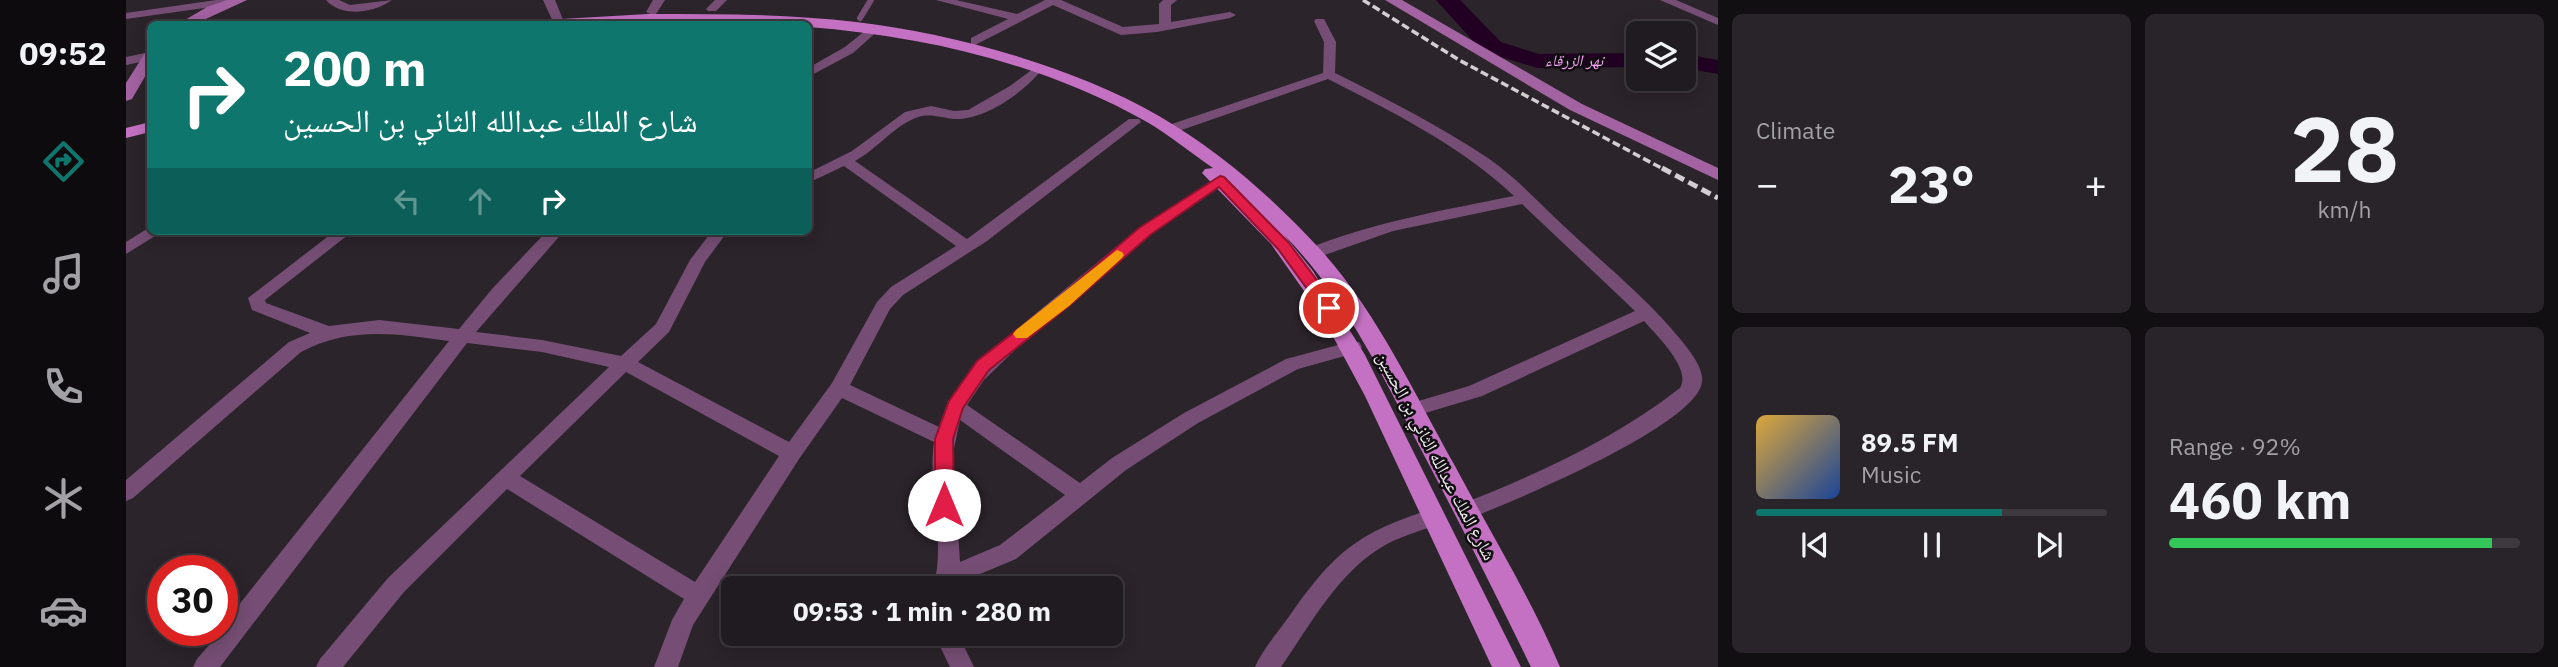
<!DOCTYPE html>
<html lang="en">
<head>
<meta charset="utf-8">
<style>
  :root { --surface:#201b20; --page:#282429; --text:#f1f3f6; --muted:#a2a1a5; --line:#3d393e; --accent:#0f766e }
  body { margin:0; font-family:"IBM Plex Sans","Noto Naskh Arabic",sans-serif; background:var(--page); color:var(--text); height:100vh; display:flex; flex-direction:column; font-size:26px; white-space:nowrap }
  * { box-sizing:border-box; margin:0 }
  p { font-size:23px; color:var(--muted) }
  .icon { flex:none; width:38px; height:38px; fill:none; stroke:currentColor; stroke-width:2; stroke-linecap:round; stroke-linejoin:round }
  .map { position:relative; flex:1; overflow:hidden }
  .details { display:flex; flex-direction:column; gap:14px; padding:14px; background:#120f12; width:840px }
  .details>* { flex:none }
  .top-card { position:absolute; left:21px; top:21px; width:665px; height:214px; border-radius:10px; box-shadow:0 4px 18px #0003,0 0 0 2px var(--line); background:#0f766e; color:#fff; overflow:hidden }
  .tools { position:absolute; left:1500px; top:21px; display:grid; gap:14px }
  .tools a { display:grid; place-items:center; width:70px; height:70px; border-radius:10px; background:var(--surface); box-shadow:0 4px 18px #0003,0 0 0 2px var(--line); font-size:35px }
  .speed { position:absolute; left:21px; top:555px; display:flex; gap:14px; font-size:35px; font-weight:700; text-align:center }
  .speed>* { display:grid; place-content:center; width:91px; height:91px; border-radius:50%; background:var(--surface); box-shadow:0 4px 18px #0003,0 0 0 2px var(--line); line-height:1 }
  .speed .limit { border:10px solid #d22; background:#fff; color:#111 }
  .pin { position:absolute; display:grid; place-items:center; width:60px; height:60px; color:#fff; margin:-30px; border:4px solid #fff; border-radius:50%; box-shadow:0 2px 7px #0007 }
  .me { position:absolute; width:77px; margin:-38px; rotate:0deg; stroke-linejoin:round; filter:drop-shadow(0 0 5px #0008) }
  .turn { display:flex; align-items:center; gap:24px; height:147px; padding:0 21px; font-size:32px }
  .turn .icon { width:91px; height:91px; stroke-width:2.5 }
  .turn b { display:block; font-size:49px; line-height:60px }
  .lanes { display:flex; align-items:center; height:66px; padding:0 21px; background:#0003; justify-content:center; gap:35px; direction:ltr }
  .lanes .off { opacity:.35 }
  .big { font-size:52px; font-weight:700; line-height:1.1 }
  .details .tile { flex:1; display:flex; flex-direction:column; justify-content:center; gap:10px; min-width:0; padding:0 24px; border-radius:10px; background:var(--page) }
  .details .dial { align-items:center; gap:0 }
  .dial b { font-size:91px; line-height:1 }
  .song { display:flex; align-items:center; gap:21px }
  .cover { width:84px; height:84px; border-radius:10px; background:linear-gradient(135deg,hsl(40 70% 55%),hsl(220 70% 35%)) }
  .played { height:7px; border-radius:4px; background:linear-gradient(90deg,var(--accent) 70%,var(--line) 70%) }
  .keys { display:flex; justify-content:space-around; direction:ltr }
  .heat { display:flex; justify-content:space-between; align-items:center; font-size:38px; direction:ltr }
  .charge { height:10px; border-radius:5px; background:linear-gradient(90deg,#34c759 92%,var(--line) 0) }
  .details .tiles { flex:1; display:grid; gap:14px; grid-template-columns:repeat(2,1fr) }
  .trip { position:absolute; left:595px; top:576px; width:402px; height:70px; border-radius:10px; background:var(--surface); box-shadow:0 4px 18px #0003,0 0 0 2px var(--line); font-weight:700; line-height:70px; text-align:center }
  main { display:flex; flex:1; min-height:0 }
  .menu { display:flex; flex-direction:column; width:126px; justify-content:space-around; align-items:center; background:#0d0b0d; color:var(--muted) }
  .menu .icon { width:49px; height:49px }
  .menu .current { color:var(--accent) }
  .menu b { font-size:32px; color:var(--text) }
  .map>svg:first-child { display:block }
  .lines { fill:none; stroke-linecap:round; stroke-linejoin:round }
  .river { fill:#220023; fill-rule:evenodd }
  .lane { stroke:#764e75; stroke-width:6 }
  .street { fill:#764e75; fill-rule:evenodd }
  .secondary { fill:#a362a1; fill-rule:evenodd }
  .primary { fill:#c571c3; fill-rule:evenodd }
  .rail-far1 { stroke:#d3ced2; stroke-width:3.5; stroke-dasharray:8 3.5; stroke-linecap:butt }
  .rail { stroke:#d3ced2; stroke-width:5; stroke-dasharray:10 5; stroke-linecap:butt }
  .route { fill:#e11d48; stroke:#92132f; stroke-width:2 }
  .slow { fill:#f59e0b }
  .labels { text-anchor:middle; stroke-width:5; stroke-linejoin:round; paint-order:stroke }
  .far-water-label { font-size:16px; font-style:italic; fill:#f8a3f5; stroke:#110e11 }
  .street-label { font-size:18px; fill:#ede8ec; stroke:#110e11 }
</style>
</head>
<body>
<main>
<nav class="menu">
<b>09:52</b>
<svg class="icon current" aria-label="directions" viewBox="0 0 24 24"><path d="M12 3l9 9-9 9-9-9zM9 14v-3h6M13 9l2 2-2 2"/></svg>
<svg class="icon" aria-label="music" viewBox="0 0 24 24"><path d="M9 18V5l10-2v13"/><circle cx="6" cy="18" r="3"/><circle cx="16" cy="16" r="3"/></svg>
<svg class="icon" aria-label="phone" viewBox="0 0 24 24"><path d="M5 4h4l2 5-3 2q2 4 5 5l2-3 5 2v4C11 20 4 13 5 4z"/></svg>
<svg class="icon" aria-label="climate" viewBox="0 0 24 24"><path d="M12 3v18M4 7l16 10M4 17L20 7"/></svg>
<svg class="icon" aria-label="car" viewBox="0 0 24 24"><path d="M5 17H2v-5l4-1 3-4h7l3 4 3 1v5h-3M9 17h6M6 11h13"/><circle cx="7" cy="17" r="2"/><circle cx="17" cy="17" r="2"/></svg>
</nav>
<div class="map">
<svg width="1592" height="667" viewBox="0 0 1592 667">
  <rect width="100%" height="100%" fill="#2b242b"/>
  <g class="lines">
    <g class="river">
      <path d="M1310,0H1334L1375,42L1413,54L1512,53V67L1412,68L1357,52Z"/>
      <path d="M1558,54L1592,60V74L1558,68Z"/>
    </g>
    <path class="lane" d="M734,18L745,0"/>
    <g class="street">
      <path d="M90,0H120L114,3L0,19V13Z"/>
      <path d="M200,0H213L224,5L266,0C248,13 216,18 200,0Z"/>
      <path d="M417,0H429L438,22L436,24H428Z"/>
      <path d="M527,0H539L530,14L526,15L520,12Z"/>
      <path d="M589,0H601L590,11H582L580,9Z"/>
      <path d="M810,0H830L891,14L919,0H935L997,27L1033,24V4L1037,0H1051L1045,5V22L1104,12L1110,15L1104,18L1031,32L995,35L927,5L849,45L845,44V38L882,19Z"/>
      <path d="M1534,0H1550L1592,18V25Z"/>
      <path d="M1190,19H1198L1210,42L1209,73C1261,99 1314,126 1362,158C1391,178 1416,206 1441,229C1479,265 1522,299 1555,340C1563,350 1578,368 1576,382C1571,425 1388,501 1347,517L1340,520L1333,517L1330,511L1333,505C1412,474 1487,440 1554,388C1566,369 1531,336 1518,321L1356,396L1286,417L1279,415L1277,410L1279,405L1343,386L1509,311L1396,204L1267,231L1193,257H1181L1179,253L1181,249C1248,222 1318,210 1388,196C1335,146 1267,112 1202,79L1050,132H1040V126L1197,73L1198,42L1188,21Z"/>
      <path d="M745,26L755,28L727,53L682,77V68L719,47Z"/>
      <path d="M24,52V60L0,65V57Z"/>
      <path d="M907,69L913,73C895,94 858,120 829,119C815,118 806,113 792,117C769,125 751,149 729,161L841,239L1003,119H1013L1015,122L861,241L777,295L764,309L724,385L813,427L822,401L861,354L1014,227L1094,176L1099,177L1101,180L1099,183L1024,235L891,348L858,380L841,405L954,483L986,458L1058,413L1160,359L1227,341L1233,342L1236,347L1233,352L1172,369L1072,423L1000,470L890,559L830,584L829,588H807C821,540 801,491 808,442L716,398L673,459L567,625L552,667H528L546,620L558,599L381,489L278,592L217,667H190L194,659L262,578L483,367L416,352L341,343L94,667H67L71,659L96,630V626L323,341C270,334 225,326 175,352L7,498L0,501V480L163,342L184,333L126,310L122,298L209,231H227L139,300L140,303L203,326L253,320L333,329L366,289L421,231H438L350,332L416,340L495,356L530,324L564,260L586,231H602L579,262L543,332L512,362L663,442L706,383L751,302L765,287L830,246L718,166L682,183V173L726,151L779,112L805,106L828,111L842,110L884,86ZM500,372L653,456L569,582L394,476ZM834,420L939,495L874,545L834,562L827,453Z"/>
      <path d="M24,227V231H37L0,254V242Z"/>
      <path d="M1309,508L1316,511L1319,517L1316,523C1298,530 1278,535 1261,544C1213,570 1185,624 1155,667H1129C1137,649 1151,633 1162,618C1208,552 1232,532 1309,508Z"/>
      <path d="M808,634H832L848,667H824Z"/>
    </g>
    <g class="secondary">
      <path d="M101,0H121L69,24H52L81,7Z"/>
      <path d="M1259,0H1276L1456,104L1592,168V180L1444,110Z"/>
      <path d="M24,52V68L6,99L0,101V83L19,53Z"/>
    </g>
    <g class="primary">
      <path d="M522,14C592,14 661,14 730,22C826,33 949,67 1033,116C1093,151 1146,197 1193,248C1250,310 1288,393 1329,466C1364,532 1405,598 1434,667H1405C1368,591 1330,515 1290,440C1253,368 1216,294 1158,235L1187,271L1239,355L1395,667H1366L1239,396L1197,318L1145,244L1076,173L1079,169L1087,168C1065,153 1043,135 1021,122C918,64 799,36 682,27V24L522,22L411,24L418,20Z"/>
      <path d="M24,122V132L0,138V128Z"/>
    </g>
    <path class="rail-far1" d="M1237,0L1333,60L1539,170"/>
    <path class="rail" d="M1536,168L1592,198"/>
  </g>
  <path class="route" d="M1094,176L1098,177L1162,242L1209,304L1211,308L1209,312H1198L1152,249L1093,187L1024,235L943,306L863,370L837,408L827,439L828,505L825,510L818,513L812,510L809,505V439L823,401L851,361L932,298L1013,228Z"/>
  <path class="slow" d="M991,250L996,252L998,255L996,258L943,306L901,338H890L887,334L890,330Z"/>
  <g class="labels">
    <g class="far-water-label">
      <text x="1448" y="66">نهر الزرقاء</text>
    </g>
    <g class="street-label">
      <text transform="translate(1310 456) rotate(62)" y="6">شارع الملك عبدالله الثاني بن الحسين</text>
    </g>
  </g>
</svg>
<div class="tools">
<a><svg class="icon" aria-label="layers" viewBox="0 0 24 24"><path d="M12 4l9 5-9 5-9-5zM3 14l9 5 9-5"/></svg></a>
</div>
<div class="speed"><div class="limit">30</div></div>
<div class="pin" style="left:1203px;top:308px;background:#d93025"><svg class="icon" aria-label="arrive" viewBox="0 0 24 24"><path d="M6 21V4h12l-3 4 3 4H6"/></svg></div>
<svg class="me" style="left:818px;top:505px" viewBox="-20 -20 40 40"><circle r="19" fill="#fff"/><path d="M0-13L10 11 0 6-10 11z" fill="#e11d48"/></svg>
<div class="trip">09:53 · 1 min · 280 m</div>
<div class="top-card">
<div class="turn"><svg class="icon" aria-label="right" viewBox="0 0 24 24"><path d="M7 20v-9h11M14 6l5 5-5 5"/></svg><div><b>200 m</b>شارع الملك عبدالله الثاني بن الحسين</div></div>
<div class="lanes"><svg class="icon off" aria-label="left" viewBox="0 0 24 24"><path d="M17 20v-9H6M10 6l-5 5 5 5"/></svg><svg class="icon off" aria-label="ahead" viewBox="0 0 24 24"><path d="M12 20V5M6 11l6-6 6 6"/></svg><svg class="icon" aria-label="right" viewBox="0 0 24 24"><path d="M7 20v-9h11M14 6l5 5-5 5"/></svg></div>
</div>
</div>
<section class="details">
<div class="tiles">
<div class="tile"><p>Climate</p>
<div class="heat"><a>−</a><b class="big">23°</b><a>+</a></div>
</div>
<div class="tile dial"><b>28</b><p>km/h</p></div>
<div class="tile">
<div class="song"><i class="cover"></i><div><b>89.5 FM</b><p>Music</p></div></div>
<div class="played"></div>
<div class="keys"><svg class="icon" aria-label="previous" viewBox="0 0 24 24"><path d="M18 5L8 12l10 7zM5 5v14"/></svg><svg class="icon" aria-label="pause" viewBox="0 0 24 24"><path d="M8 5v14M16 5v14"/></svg><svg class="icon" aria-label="next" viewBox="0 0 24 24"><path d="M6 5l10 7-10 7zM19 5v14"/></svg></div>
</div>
<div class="tile"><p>Range · 92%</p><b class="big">460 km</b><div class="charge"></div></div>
</div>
</section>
</main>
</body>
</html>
